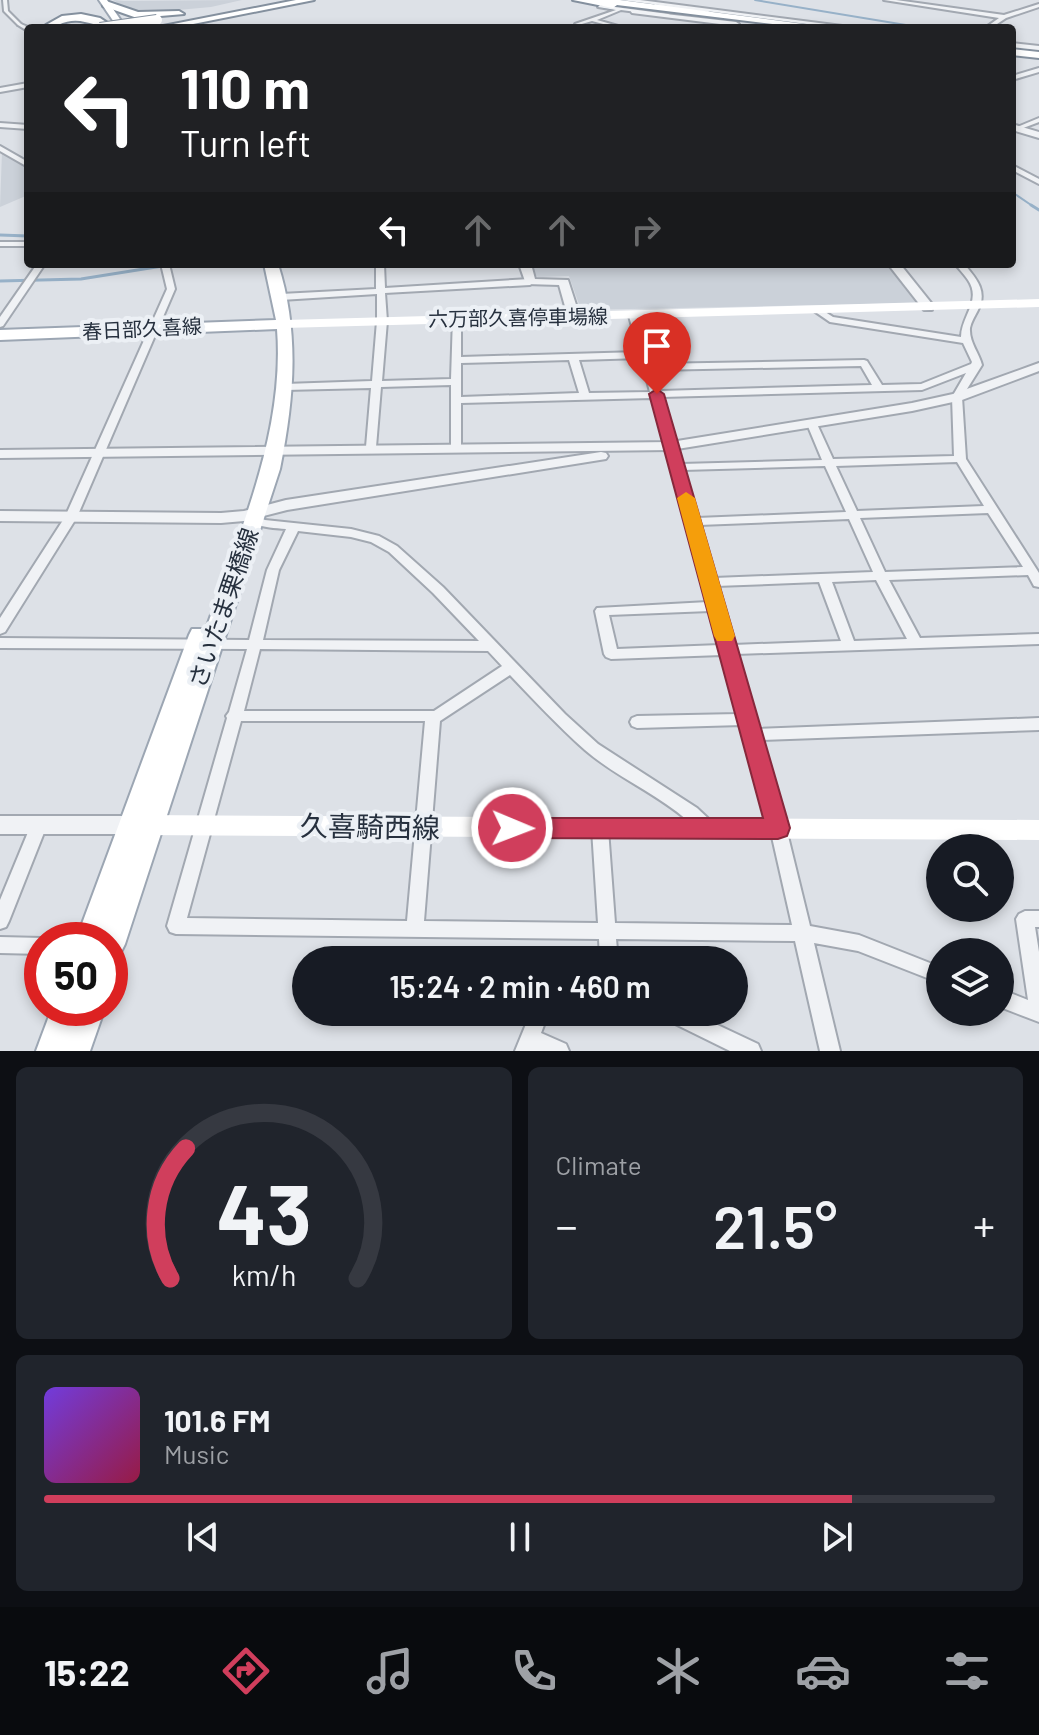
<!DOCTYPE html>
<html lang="en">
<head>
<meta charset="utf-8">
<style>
  :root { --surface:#171b24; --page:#20242c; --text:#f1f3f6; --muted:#9ea1a6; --line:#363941; --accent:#d03e5c }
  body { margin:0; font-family:Barlow,"Noto Sans JP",sans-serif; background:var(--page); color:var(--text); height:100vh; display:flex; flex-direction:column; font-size:30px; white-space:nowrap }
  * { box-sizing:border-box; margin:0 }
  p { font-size:26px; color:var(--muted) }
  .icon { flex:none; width:44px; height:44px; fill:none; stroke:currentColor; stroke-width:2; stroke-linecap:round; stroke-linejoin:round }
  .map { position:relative; height:1051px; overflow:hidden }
  .side { display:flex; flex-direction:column; gap:16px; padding:16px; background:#0d0f14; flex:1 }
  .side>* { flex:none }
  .banner { position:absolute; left:24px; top:24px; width:992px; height:244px; border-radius:8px; box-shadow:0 4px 12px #0003; background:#202124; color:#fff; overflow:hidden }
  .fabs { position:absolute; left:926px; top:834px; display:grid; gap:16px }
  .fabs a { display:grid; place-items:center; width:88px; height:88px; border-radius:50%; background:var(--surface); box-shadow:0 4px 12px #0003; font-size:40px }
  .speed { position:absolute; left:24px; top:922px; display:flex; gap:16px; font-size:40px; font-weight:700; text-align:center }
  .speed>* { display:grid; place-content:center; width:104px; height:104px; border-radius:50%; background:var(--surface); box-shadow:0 4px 12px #0003; line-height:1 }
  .speed .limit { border:12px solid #d22; background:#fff; color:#111 }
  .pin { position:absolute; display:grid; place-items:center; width:68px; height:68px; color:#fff; margin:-82px -34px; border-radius:50% 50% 50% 0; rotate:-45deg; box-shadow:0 0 8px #0007 }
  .pin .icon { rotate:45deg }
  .me { position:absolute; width:88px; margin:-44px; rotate:91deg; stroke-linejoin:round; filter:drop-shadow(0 0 6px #0008) }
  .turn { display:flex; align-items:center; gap:28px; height:168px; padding:0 24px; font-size:36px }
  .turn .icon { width:104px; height:104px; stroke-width:2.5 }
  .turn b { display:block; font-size:56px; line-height:68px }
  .lanes { display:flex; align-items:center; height:76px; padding:0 24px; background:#0003; justify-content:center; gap:40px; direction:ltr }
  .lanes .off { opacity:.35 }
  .big { font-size:60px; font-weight:600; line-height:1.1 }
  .side .card { flex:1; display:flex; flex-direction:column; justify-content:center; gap:12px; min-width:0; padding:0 28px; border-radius:12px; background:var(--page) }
  .side .dial { align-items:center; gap:0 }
  .dial svg { height:208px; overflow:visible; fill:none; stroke:var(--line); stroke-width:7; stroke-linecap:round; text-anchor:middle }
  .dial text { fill:var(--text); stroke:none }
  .song { display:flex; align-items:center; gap:24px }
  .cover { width:96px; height:96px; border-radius:12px; background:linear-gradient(135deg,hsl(260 70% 55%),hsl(340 70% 35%)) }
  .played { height:8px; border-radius:4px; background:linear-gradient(90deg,var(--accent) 85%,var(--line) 85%) }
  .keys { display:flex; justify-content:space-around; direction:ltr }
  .heat { display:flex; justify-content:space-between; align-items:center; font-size:44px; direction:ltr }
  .side .tiles { flex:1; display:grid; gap:16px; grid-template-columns:1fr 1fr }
  .card:last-child { grid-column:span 2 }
  .trip { position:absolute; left:292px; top:946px; width:456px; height:80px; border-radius:40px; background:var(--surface); box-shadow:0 4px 12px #0003; font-weight:600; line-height:80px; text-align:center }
  .menu { display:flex; height:128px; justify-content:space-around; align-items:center; background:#090b0e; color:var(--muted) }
  .menu .icon { width:56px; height:56px }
  .menu .current { color:var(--accent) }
  .menu b { font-size:36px; color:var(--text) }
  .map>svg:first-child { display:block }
  .built { fill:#cbd1d9 }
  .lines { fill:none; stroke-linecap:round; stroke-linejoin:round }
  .stream-far1 { stroke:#97b1c8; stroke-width:2 }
  .stream { stroke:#97b1c8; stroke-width:3 }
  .minor-casing { stroke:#a2a8b1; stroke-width:4 }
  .tertiary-casing { stroke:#a2a8b1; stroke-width:4 }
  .primary-casing { stroke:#9ca6b3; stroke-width:4 }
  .motorway-casing { stroke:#84909e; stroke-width:4 }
  .minor { fill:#f0f2f5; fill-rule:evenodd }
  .tertiary { fill:#f0f2f5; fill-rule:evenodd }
  .secondary { fill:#fff; fill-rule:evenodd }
  .primary { fill:#fff; fill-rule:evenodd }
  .motorway { fill:#fff; fill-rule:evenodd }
  .motorway-bridge-casing { stroke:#84909e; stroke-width:12; stroke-linecap:butt }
  .motorway-bridge { stroke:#fff; stroke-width:10 }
  .route { fill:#d03e5c; stroke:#87283c; stroke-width:2 }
  .slow { fill:#f59e0b }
  .labels { text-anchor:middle; stroke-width:8; stroke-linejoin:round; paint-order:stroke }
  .far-street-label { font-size:20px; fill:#26303e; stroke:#ecf0f5 }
  .street-label { font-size:24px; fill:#26303e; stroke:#ecf0f5 }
  .near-street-label { font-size:28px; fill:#26303e; stroke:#ecf0f5 }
</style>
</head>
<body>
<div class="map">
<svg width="1039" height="1051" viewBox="0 0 1039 1051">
  <rect width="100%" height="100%" fill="#dde1e7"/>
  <g class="built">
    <path d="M113,0L124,1L242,0L211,7L156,12L128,9Z"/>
    <path d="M2,152L28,168V195L0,207Z"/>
    <path d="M532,264H886L916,303L581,310L569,276L538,277L534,275Z"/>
  </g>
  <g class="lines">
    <g class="stream-far1">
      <path d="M755,0L924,28"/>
      <path d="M1012,192L1034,207"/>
    </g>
    <g class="stream">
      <path d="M1031,205L1039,210"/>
      <path d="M0,235L28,236"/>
      <path d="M0,281L81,279L175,264"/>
    </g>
    <defs>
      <g id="minor">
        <path d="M3,0H7L8,11L22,25H18L4,11Z"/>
        <path d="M884,0H896L1004,15L1039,4V7L1006,18L991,28H985L999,18Z"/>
        <path d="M655,4L708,10L710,11L708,12L653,6Z"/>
        <path d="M600,5L668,14L670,15L668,16L621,10L597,20L618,26V28L592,21L575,26V24L616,10L598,7Z"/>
        <path d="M1039,68V72L1012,80V76Z"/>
        <path d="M28,83V87L0,92V88Z"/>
        <path d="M1039,118V122L1018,130L1015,128Z"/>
        <path d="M0,123L28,125V129L0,127Z"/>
        <path d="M0,146L28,162V167L0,151Z"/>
        <path d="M1012,165L1039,179V184L1012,170Z"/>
        <rect x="0" y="242" width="28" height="4"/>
        <path d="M37,264H45L3,326L0,327V317Z"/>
        <path d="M161,264H169L175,289L77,517L5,632L0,634V618L65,517L167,289Z"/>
        <path d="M376,264H384L385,288L530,279L534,282L530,285L385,293L387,321L382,381L451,379L453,317L456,316L461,319V357L639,352L629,316L634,313L639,316L652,364L864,360L867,361L882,385L921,384L971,364L972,362L963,343L830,322L814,311L819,308L833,317L961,337C961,316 982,301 968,280C964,274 959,269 955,264H964C976,278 988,291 978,310C975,316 971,322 970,328C969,342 979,353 982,365L962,397L966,459L1039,573V587L1034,586L1028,575L889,580L920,638L1039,634V644L736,654L758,729L1039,718V730L761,740L786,828L810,926L859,935L940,967V983L858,951L814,943L840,1051H820L795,941L616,939L618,960H600L599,939L176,934L170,932L167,926L227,718L226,716L229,712L247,649L0,648V638L249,640L267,570L286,529C271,528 256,527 244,518L246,515L250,514L265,520L351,529L379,536L397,546L443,587L565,714L598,744L697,808L713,823L715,828L713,833C701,837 696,827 687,820C656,793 616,777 585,750C558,726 534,700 510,675L440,721L424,921L598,923L592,829L594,824L600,822L606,824L608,829L615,923L792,925L770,828L742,725L637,728L632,726L630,722L632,718L637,716L739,714L722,655L611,659L606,657L604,654L595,611L597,608L708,602L652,398L461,403V447L456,450L451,447V385L381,387L376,447L375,449H367L366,447L371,388L285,390L280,387L285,384L372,381L377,321V294L281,300L277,297L281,294L376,289ZM641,358L650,392L589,393L579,360ZM569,360L579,393L461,397V363ZM861,366L872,385L660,391L654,370ZM966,373L952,397L954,456L833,459L817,424L812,421L807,424L822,460L681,464L662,397L922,390ZM957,462L984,506L857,511L836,466ZM825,466L846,512L697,518L683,470ZM988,513L1023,567L885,572L860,518ZM849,519L873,572L714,578L699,525ZM298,531L351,537L371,542L389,552L433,593L479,641L263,640L279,570ZM876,580L907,639L854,641L832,582ZM819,582L841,641L733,645L716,586ZM710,611L720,645L617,649L609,615ZM260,649L488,651L502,666L434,711H244ZM241,721H425L407,921L187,918Z"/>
        <path d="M39,818L45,820L47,825L9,921L6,927L0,929V900L31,825L33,820Z"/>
        <path d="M1025,911H1039V927H1035L1039,952V1022L1000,1007V989L1028,1000L1016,919L1019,914Z"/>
        <path d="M0,937L42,938L48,940H42V954L0,953Z"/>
        <path d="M531,1012H549L541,1033L566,1044L569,1051H515Z"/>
        <path d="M661,1012H690L758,1044L761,1051H730L663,1018Z"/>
      </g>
      <g id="tertiary">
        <path d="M621,0H640L858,28H838Z"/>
        <path d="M630,10L736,22L739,24L736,26L632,13Z"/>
        <path d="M18,23L31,28L26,30L18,25Z"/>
        <path d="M1012,43L1039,46V50L1012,47Z"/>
        <path d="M1012,124L1039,132V138L1012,130Z"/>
        <path d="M519,264H531L535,279L568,280L580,317L578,320H570L568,317L559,285L526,284Z"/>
        <path d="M888,264H900L932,304V310H924Z"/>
        <path d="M1039,363V371L962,400L912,411L671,450L0,458V450L671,442L912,403L953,394Z"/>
        <path d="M601,452L606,453L608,456L606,459L287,510L244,521L221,523L0,521V511L221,513L244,511L286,500Z"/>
        <path d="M0,816H133L141,819L144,825L141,831L133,834H0Z"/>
      </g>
      <g id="primary">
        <path d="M99,0H107L126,28H118Z"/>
        <path d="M264,264H278C300,333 294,399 280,469L125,944L120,954L110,957V940H76L189,635L192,629H206C239,532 285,433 277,329L0,340V330L276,320Z"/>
        <path d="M52,1008H105L90,1051H36Z"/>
      </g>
      <g id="motorway">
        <path d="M296,0H314L173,28H153Z"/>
        <path d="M573,0H620L834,28H806L617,5L613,8Z"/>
        <path d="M106,1L138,12L179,11L184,14L137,18L103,6Z"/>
        <path d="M81,14L100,18L115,28C93,28 81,14 58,25L62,28L46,25L62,16Z"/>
        <path d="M1012,49L1039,52V58L1012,55Z"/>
      </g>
    </defs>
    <use href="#minor" class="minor-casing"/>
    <use href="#tertiary" class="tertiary-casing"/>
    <use href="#primary" class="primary-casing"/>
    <use href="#motorway" class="motorway-casing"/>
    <use href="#minor" class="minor"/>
    <use href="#tertiary" class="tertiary"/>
    <g class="secondary">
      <path d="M1039,299V307L284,328L277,324L284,320Z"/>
      <path d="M140,815L1039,820V840L140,835L131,832L128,825L131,818Z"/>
    </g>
    <use href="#primary" class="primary"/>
    <use href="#motorway" class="motorway"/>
    <defs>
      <path id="motorway-bridge" d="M100,28L157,20"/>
    </defs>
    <use href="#motorway-bridge" class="motorway-bridge-casing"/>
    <use href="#motorway-bridge" class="motorway-bridge"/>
  </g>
  <path class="route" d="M657,389L664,394L790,828L787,836L778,839L512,838L503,835L500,828L503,821L512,818H763L649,394Z"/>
  <path class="slow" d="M686,492L695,498L735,636L732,641H717L714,636L677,498Z"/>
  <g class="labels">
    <g class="far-street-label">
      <text transform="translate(518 318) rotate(-1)" y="7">六万部久喜停車場線</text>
      <text transform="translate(142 329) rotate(-3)" y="7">春日部久喜線</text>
    </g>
    <g class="street-label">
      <text transform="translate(224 608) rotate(-71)" y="8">さいたま栗橋線</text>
    </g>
    <g class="near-street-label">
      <text transform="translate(370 827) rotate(1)" y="10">久喜騎西線</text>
    </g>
  </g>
</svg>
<div class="fabs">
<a><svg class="icon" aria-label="search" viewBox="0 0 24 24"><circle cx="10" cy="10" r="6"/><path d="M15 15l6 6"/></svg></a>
<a><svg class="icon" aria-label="layers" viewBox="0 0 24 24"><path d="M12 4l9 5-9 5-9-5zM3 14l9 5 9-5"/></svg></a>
</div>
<div class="speed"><div class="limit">50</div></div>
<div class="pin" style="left:657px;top:394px;background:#d93025"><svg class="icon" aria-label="arrive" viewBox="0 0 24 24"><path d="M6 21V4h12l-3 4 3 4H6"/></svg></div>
<svg class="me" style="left:512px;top:828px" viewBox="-20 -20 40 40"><circle r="17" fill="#d03e5c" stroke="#fff" stroke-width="3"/><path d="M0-11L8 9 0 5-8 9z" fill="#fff"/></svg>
<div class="trip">15:24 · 2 min · 460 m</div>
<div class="banner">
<div class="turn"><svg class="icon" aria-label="left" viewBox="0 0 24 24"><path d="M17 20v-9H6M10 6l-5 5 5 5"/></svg><div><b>110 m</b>Turn left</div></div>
<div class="lanes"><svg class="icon" aria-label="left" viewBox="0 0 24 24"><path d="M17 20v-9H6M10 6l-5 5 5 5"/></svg><svg class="icon off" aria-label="ahead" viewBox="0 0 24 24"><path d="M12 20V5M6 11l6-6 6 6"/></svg><svg class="icon off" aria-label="ahead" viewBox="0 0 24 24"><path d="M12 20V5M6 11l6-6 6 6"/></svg><svg class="icon off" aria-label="right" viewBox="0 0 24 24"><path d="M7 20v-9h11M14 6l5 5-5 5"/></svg></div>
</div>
</div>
<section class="side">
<div class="tiles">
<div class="card dial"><svg viewBox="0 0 100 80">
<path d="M14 69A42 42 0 1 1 86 69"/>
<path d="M14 69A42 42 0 0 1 20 19" stroke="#d03e5c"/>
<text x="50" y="56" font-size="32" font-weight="700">43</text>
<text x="50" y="72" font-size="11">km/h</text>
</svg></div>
<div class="card"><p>Climate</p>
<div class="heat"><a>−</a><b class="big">21.5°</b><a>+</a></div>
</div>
<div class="card">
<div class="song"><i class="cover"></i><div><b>101.6 FM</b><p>Music</p></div></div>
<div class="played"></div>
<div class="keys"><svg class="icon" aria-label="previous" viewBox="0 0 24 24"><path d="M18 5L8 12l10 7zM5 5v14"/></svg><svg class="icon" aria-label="pause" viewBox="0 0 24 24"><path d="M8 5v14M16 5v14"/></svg><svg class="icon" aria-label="next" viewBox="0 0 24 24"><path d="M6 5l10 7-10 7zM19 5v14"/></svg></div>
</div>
</div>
</section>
<nav class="menu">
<b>15:22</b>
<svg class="icon current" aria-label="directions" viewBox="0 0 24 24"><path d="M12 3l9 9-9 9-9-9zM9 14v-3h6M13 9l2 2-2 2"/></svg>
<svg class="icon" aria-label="music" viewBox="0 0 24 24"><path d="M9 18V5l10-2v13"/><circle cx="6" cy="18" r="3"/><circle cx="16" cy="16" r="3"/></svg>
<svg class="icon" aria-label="phone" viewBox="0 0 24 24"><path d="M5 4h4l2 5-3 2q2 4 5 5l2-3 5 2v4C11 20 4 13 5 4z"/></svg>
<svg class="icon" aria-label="climate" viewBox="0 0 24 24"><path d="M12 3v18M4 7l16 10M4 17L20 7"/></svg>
<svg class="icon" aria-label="car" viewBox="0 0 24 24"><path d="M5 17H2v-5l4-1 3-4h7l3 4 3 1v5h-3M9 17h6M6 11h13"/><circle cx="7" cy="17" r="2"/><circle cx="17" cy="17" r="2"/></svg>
<svg class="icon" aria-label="filters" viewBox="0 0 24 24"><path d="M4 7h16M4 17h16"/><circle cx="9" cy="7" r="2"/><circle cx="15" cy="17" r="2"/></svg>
</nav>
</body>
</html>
